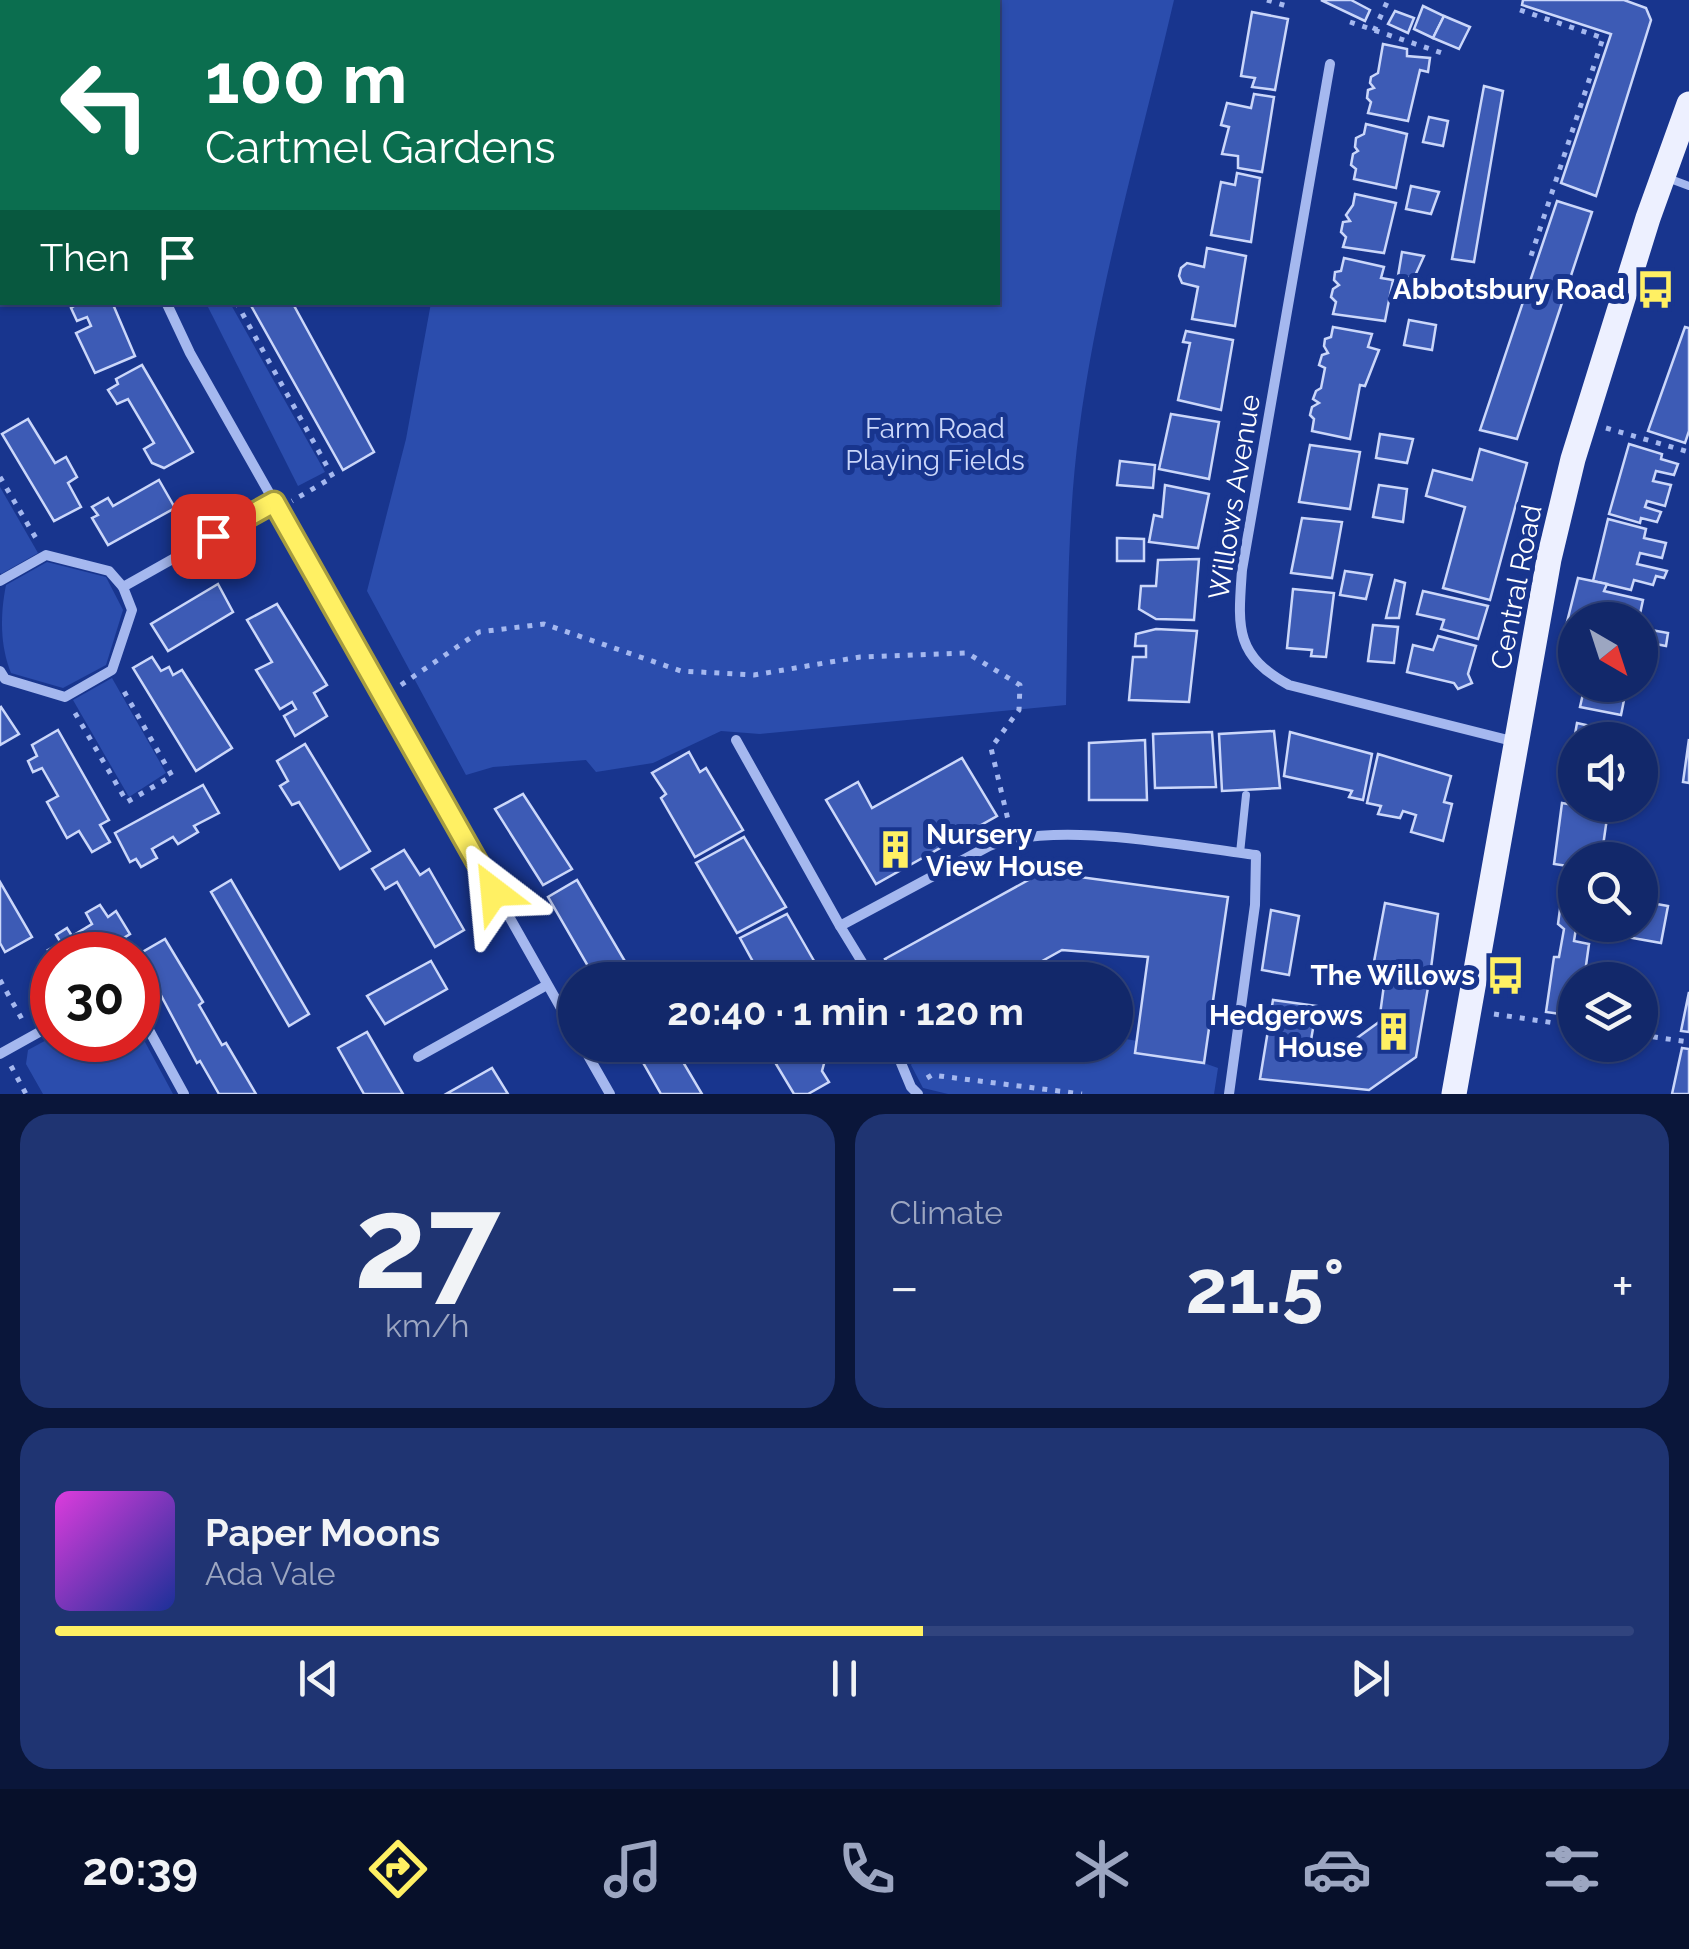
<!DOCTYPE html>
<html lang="en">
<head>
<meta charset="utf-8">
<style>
  :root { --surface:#12286a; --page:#1f3472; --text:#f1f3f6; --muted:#9ca6c1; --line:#31447e; --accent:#fff063 }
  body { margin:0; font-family:Raleway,sans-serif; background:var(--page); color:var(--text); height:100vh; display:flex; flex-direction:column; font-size:38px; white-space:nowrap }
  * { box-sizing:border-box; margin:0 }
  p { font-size:32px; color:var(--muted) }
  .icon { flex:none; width:55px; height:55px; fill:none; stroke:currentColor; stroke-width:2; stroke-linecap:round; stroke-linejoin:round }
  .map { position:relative; height:1094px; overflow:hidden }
  .panel { display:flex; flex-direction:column; gap:20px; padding:20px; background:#0a163a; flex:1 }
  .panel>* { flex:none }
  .banner { position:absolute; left:0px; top:0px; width:1000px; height:305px; box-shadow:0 2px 8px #0004,0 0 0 2px var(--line); background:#0b6e4f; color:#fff; overflow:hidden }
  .needle { width:65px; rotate:141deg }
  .controls { position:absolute; left:1558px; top:602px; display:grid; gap:20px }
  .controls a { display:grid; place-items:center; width:100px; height:100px; border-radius:50%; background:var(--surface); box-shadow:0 2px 8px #0004,0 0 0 2px var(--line); font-size:50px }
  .speed { position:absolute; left:30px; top:932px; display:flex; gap:20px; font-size:50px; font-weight:700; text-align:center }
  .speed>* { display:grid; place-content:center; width:130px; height:130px; border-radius:50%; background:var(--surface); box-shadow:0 2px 8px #0004,0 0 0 2px var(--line); line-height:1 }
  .speed .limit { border:15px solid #d22; background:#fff; color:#111 }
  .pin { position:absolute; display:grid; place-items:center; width:85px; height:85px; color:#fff; margin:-42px; border-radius:20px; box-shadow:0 5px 15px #0006 }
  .me { position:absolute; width:110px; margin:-55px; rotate:331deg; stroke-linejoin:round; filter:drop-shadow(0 0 8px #0008) }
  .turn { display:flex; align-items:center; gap:35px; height:210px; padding:0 40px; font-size:45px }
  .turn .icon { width:130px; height:130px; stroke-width:2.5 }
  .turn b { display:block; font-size:70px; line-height:85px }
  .then { display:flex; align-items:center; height:95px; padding:0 40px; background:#0003; gap:20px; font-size:38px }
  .big { font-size:75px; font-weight:700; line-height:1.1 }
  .panel .tile { flex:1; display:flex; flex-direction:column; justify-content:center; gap:15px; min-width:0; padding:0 35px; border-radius:30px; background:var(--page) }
  .panel .dial { align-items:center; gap:0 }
  .dial b { font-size:130px; line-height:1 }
  .song { display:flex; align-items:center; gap:30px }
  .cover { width:120px; height:120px; border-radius:15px; background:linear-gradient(135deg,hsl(300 70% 55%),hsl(230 70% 35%)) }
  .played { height:10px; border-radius:5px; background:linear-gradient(90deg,var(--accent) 55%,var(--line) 55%) }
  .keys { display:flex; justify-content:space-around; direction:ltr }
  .heat { display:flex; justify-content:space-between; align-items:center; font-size:55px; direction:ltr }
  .panel .tiles { flex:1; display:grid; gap:20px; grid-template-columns:1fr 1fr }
  .tile:last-child { grid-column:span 2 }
  .trip { position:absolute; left:558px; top:962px; width:575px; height:100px; border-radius:50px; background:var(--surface); box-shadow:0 2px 8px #0004,0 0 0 2px var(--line); font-weight:700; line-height:100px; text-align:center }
  .menu { display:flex; height:160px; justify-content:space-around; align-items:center; background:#07102a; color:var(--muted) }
  .menu .icon { width:70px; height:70px }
  .menu .on { color:var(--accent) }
  .menu b { font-size:45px; color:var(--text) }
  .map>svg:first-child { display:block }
  .green { fill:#2b4dad }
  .building { fill:#3d5bb5; stroke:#cbd7fa; stroke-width:2.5 }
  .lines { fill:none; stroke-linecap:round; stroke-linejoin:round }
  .path { stroke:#a5b8ef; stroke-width:5; stroke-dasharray:5 8; stroke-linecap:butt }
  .service { stroke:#a5b8ef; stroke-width:8 }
  .minor { stroke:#a5b8ef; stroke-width:10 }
  .primary { stroke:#edf0ff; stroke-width:25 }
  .route-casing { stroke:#a69c40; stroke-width:25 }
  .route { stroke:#fff063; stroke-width:18 }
  .labels { text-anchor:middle; stroke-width:10; stroke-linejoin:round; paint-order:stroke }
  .poi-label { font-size:28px; font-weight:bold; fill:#fff; stroke:#18358e; text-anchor:end }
  .park-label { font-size:28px; fill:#cbd7fa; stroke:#18358e }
  .street-label { font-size:28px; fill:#fff; stroke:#18358e }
</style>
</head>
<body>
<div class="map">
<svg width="1689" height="1094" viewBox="0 0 1689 1094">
  <rect width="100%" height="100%" fill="#18358e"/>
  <g class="green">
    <path d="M489,0H1174C1141,142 1098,286 1079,431C1067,522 1068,614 1066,705L760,734L721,731L653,763L596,772L586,760L493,767L466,775L367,591L406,439L431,303L998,302V2H489Z"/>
    <path d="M206,303H230L325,472L298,486Z"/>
    <path d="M0,487L38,553L1,574L0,573Z"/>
    <path d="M47,562L106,577L123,610L106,665L63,688L11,673C0,646 0,615 6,585Z"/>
    <path d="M112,678L166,773L129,797L73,700Z"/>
    <path d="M138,1029L173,1094H43L26,1064L28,1050L52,1037V1040H138Z"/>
    <path d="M1115,1037L1137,1041L1136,1053L1204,1063L1218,1068L1214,1094H948L923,1088L911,1065L918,1053L934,1045H1115Z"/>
  </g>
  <g class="building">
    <path d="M1321,0H1351L1370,10L1365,21Z"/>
    <path d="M1523,0H1624L1646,8L1651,20L1596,196L1561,183L1611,34L1522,5Z"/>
    <path d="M1423,6L1444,16L1433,38L1414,29Z"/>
    <path d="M1395,11L1414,18L1408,33L1388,24Z"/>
    <path d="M1252,12L1288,19L1275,90L1252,87L1255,78L1241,76Z"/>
    <path d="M1444,16L1470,27L1459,49L1433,38Z"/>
    <path d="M1383,44L1407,49V56L1430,58L1428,72L1420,70L1408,121L1368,113L1371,102L1367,98L1368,90L1374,88L1370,83L1371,77L1378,73Z"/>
    <path d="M1484,86L1503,91L1474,262L1452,259Z"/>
    <path d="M1254,94L1274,97L1262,172L1238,168V156L1222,154L1229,127L1221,125L1227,103L1251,108Z"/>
    <path d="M1429,117L1448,121L1443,146L1423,142Z"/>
    <path d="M1366,124L1407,134L1396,188L1354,179L1356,169L1351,165L1353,154L1358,151L1355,147L1356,138L1364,134Z"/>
    <path d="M1237,173L1260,178L1251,242L1211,235L1221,182L1235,185Z"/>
    <path d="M1411,186L1439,192L1431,214L1406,209Z"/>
    <path d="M1355,194L1396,203L1384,253L1343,247L1346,237L1341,232L1343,222L1350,221L1346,215L1353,205Z"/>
    <path d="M1557,201L1592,212L1517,439L1480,430Z"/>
    <path d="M1207,248L1246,256L1235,326L1192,319L1198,287L1182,283L1179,276L1181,268L1187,263L1204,267Z"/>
    <path d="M1402,252L1424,256L1414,278L1398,276Z"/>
    <path d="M1344,258L1384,267L1381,278L1393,280L1385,321L1333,314L1336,302L1331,297L1333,289L1339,285L1334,280L1335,272L1341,271Z"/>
    <path d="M80,302H112L135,356L95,373L76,333L91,326L87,317L77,321L71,308Z"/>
    <path d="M249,302H292L374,452L343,470Z"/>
    <path d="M1409,320L1436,325L1432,350L1404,345Z"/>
    <path d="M1333,327L1372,334L1368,347L1379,350L1365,386L1360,385L1350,439L1312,431L1314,419L1310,415L1312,407L1319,403L1313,399L1316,391L1321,388L1325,368L1319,365L1322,355L1328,353L1324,346L1325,339L1331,337Z"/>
    <path d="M1685,327L1689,328V431L1685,443L1648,431Z"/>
    <path d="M1186,331L1233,340L1221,410L1178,400L1190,343L1183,342Z"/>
    <path d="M142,365L193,452L164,468L152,463L144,449L154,443L128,399L117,404L108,390L118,384L116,379Z"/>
    <path d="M1171,414L1219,422L1209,479L1159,469Z"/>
    <path d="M28,419L55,463L66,457L77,477L68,483L81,507L54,521L2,434Z"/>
    <path d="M1380,434L1413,439L1407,463L1376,458Z"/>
    <path d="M1629,444L1662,454L1661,459L1678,464L1674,475L1656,471L1653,481L1671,485L1665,506L1647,501L1645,507L1661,512L1657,522L1641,518L1640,523L1609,514Z"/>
    <path d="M1310,445L1360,452L1350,509L1299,502Z"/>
    <path d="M1480,449L1527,463L1490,600L1443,588L1465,507L1426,496L1433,470L1472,480Z"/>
    <path d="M1120,461L1155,465L1153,488L1117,485Z"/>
    <path d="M159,480L175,508L108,545L92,518L98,515L92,507L108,498L113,506Z"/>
    <path d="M1165,485L1209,494L1198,548L1149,542L1154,515L1162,517Z"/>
    <path d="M1379,485L1407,489L1403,522L1373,517Z"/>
    <path d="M1302,518L1342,522L1332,578L1291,573Z"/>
    <path d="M1608,519L1646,529L1644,538L1666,543L1662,558L1640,553L1637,564L1667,571L1664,578L1656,576L1653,585L1634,580L1631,590L1593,581Z"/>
    <path d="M1117,538L1144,539V561H1117Z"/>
    <path d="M1199,559L1194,620L1156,619L1139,609L1141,586H1156L1158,560Z"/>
    <path d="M1345,571L1372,575L1366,599L1340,595Z"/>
    <path d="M1578,578L1607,584L1604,591L1643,600L1640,614L1625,610L1623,620H1575V628L1566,626Z"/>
    <path d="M1395,580L1405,583L1399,618H1386Z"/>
    <path d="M218,584L233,612L168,651L151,624Z"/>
    <path d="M1293,589L1334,593L1326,657L1311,656L1312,650L1287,648Z"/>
    <path d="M1423,591L1488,606L1478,639L1441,629L1444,620L1417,614Z"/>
    <path d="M277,604L327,685L314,693L327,716L295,736L284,716L296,709L292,702L280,709L256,670L272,662L247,620Z"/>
    <path d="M1373,625L1398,627L1394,663L1368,661Z"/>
    <path d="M1640,628L1668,633L1666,646L1640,641Z"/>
    <path d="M1156,629L1197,631L1189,702L1129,700L1133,657H1146V646H1135L1136,634Z"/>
    <path d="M1438,636L1476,646L1468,674L1472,683L1458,689L1454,683L1407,672L1413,645L1433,650Z"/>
    <path d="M152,657L161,671L169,667L173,675L182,670L232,748L196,771L133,668Z"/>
    <path d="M1585,685H1627L1621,715L1580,707Z"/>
    <path d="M1,707L19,734L0,745V708Z"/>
    <path d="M1577,723L1621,733L1619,740H1575V787L1566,785Z"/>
    <path d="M58,730L109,820L100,825L110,842L92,852L79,831L67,838L47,802L58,796L42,768L33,772L28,761L37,756L32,745Z"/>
    <path d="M1274,731L1280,788L1222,791L1219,734Z"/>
    <path d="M1212,732L1216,787L1155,788L1153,734Z"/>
    <path d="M1290,732L1372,754L1363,800L1349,797L1352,791L1284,776Z"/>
    <path d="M1689,739V783L1683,782Z"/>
    <path d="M1145,740L1147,800H1089V743Z"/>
    <path d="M305,744L370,851L340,869L299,802L292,805L280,786L288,781L277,761Z"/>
    <path d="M689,752L700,772L706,768L743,830L695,857L661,798L666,794L652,773Z"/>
    <path d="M1378,754L1451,776L1444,802L1452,804L1443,841L1411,832L1416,815L1403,811L1400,818L1378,814L1381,806L1367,803Z"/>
    <path d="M962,758L997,816L876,884L826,800L858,782L872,808Z"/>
    <path d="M203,785L219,813L194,826L198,832L178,844L173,837L152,849L157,858L141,867L136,859L130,862L115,833Z"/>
    <path d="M523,794L572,869L543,885L495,809Z"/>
    <path d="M1562,803L1608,811L1601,860H1575V867L1554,864Z"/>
    <path d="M744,837L786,907L737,933L696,863Z"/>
    <path d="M404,850L420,875L429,869L464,930L435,947L397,882L385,889L372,869Z"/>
    <path d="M1043,872L1228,897L1204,1063L1135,1053L1148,957L1062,950L1008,980H897L885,959Z"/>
    <path d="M231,880L309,1014L289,1026L211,892Z"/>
    <path d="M577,880L636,980H596L548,897Z"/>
    <path d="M0,882L32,937L5,952L0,943Z"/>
    <path d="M1569,890L1575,891V925H1640V901L1668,906L1661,943L1576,928L1574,941L1589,944L1584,980H1575V1016L1546,1012L1554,957H1559L1564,929L1558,924L1562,894Z"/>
    <path d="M1385,903L1438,914L1430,976L1373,967Z"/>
    <path d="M100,905L108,917L116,911L130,934L96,955L52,956L48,950L61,943L56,935L67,928L72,936L92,924L86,913Z"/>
    <path d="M1271,910L1299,916L1289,975L1262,970Z"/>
    <path d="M787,914L825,980H763L740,938Z"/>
    <path d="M165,939L203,1002L199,1005L222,1045L226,1043L256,1094H219L200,1061L197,1063L139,954Z"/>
    <path d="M431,961L447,989L385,1024L367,996Z"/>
    <path d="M1386,970L1430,976L1416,1057L1369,1090L1260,1079L1273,1000L1317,1006L1311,1040L1346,1046L1379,1022Z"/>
    <path d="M1689,992V1032L1681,1031Z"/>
    <path d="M367,1032L403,1094H364L338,1048Z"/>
    <path d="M633,1045H673L702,1094H661Z"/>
    <path d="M796,1045H829L822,1071L829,1082L808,1094H794L776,1064L793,1054Z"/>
    <path d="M1682,1048L1689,1049V1094H1672Z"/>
    <path d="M492,1068L508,1094H446Z"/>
  </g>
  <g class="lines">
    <g class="path">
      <path d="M103,0L104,2"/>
      <path d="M1267,0L1290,7"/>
      <path d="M1520,10L1603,38L1531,256"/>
      <path d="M1350,22L1448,55"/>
      <path d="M1374,31L1388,0"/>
      <path d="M236,302L333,477L292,501"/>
      <path d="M1606,428L1689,452"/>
      <path d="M0,477L37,540"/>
      <path d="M401,685L479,632L544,624L681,671L754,675L860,657L967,653L1020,685L1019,710L991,748L1009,824"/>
      <path d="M75,713L127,802L172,776L121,686"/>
      <path d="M0,980L23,1021"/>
      <path d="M1494,1014L1575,1026"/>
      <path d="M1640,1035L1689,1042"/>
      <path d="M11,1066L26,1094"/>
      <path d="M927,1078L932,1075L1082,1094"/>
    </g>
    <g class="service">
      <path d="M1665,177L1689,186"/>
      <path d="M1240,853L1246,795"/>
    </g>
    <g class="minor">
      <path d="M36,0L37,2"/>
      <path d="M24,2L28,0"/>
      <path d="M0,16L2,14"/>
      <path d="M1330,64L1242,570C1238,627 1234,655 1289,685L1516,742"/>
      <path d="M166,302L190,353L575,1033"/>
      <path d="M0,581L46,555L109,571L123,587L132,610L112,670L65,697L5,679L0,671"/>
      <path d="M123,587L274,502"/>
      <path d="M736,740L840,926"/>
      <path d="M873,980L840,926L989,846C1057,820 1182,846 1256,855L1255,905L1229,1094"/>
      <path d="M138,1010L184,1094"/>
      <path d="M582,1045L610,1094"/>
      <path d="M912,1045L901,1063L911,1087L918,1094"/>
      <path d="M0,1054L52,1025"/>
      <path d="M418,1057L547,985"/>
    </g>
    <path class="primary" d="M1454,1094L1549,559L1573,459L1648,218L1689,104"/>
  </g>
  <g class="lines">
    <defs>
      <path id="route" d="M213,536L274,502L494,892"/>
    </defs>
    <use href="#route" class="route-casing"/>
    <use href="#route" class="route"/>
  </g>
  <defs>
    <symbol id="bus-bare" viewBox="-9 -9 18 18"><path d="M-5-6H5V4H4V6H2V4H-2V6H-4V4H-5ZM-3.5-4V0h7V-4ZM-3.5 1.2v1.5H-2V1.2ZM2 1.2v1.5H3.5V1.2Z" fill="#fff063" stroke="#18358e" stroke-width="2.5" paint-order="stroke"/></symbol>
    <symbol id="building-bare" viewBox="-9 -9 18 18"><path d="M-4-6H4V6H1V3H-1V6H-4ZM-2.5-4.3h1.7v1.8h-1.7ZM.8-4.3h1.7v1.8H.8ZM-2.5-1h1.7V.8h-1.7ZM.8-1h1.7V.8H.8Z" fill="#fff063" stroke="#18358e" stroke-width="2.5" paint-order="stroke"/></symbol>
  </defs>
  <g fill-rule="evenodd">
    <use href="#bus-bare" x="1628" y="262" width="55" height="55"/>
    <use href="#building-bare" x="868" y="822" width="55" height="55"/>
    <use href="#bus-bare" x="1478" y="948" width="55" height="55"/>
    <use href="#building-bare" x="1366" y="1004" width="55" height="55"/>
  </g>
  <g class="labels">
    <g class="poi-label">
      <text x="1625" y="299">Abbotsbury Road</text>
      <text x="926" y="844" text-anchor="start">Nursery<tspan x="926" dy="32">View House</tspan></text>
      <text x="1475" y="985">The Willows</text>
      <text x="1363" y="1025">Hedgerows<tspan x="1363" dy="32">House</tspan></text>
    </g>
    <g class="park-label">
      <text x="935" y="438">Farm Road<tspan x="935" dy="32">Playing Fields</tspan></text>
    </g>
    <g class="street-label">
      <text transform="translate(1234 497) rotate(-81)" y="10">Willows Avenue</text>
      <text transform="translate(1516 587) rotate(-79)" y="10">Central Road</text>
    </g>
  </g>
</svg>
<div class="controls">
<a><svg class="needle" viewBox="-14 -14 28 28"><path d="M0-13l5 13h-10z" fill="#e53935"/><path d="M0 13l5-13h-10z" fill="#9ca6c1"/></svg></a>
<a><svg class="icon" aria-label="sound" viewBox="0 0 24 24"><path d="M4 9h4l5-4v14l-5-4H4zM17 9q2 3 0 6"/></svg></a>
<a><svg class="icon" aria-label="search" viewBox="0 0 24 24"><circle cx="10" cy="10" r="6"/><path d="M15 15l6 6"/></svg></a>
<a><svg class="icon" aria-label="layers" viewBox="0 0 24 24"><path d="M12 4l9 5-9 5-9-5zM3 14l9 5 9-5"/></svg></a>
</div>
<div class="speed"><div class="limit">30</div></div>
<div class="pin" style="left:213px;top:536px;background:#d93025"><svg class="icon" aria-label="arrive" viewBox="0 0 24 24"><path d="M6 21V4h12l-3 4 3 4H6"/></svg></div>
<svg class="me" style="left:494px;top:892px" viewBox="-20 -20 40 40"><path d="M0-17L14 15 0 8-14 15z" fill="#fff063" stroke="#fff" stroke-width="4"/></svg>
<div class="trip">20:40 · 1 min · 120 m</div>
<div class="banner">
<div class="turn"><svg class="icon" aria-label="left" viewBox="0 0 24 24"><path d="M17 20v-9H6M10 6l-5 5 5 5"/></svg><div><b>100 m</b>Cartmel Gardens</div></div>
<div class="then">Then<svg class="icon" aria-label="arrive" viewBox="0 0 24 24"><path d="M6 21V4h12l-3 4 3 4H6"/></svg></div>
</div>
</div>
<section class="panel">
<div class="tiles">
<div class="tile dial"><b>27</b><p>km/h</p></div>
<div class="tile"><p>Climate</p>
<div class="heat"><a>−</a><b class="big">21.5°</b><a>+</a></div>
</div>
<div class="tile">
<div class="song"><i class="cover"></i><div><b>Paper Moons</b><p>Ada Vale</p></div></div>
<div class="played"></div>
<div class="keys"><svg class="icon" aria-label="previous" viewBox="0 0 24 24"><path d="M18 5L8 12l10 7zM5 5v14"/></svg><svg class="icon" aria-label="pause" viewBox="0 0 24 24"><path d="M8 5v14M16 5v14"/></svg><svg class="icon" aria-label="next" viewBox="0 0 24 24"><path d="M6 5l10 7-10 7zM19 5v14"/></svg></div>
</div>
</div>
</section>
<nav class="menu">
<b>20:39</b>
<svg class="icon on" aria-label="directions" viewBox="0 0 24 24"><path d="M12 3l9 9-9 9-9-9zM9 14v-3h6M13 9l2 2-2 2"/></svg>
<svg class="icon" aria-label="music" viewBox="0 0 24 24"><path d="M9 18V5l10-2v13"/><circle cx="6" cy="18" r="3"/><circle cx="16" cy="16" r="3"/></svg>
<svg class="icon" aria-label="phone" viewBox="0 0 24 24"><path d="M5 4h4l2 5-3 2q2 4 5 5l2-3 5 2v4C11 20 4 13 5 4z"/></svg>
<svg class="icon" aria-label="climate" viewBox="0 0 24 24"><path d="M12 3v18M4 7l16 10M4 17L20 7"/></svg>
<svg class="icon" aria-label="car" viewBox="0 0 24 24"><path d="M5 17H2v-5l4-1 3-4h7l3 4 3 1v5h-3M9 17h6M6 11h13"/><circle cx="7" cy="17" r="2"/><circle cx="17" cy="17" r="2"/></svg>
<svg class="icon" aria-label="filters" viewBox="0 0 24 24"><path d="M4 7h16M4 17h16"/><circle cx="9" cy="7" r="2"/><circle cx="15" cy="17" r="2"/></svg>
</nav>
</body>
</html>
